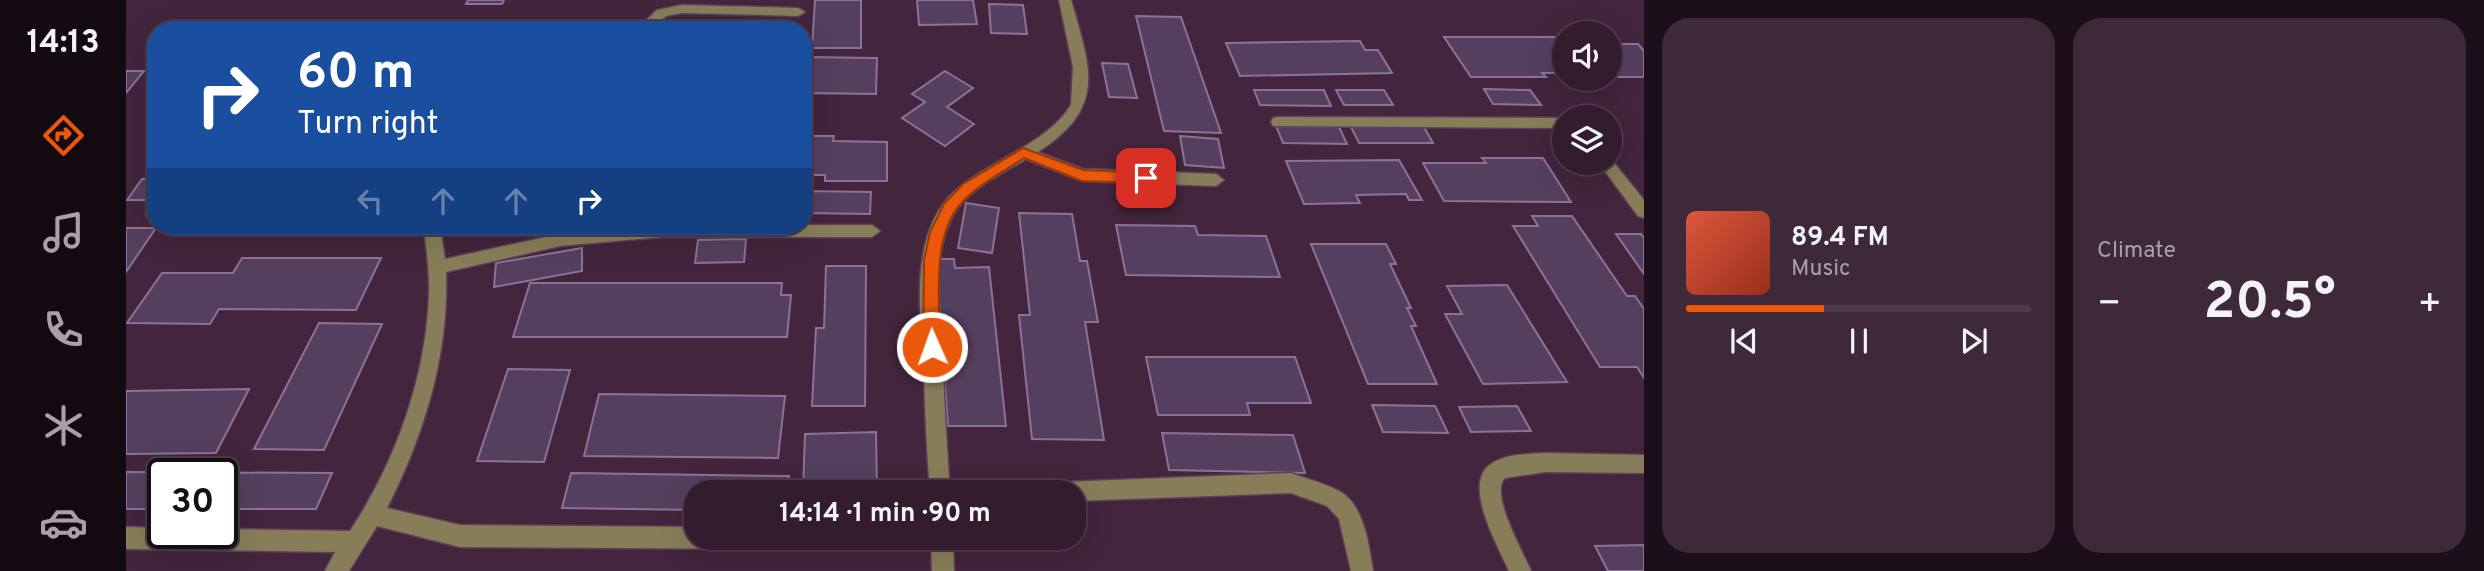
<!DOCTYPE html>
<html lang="en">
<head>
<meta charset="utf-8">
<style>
  :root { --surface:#321c2e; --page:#3d293a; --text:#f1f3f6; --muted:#a8a1aa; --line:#4d3a4a; --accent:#ea580c }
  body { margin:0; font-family:Overpass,sans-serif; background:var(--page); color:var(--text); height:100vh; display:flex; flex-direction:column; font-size:26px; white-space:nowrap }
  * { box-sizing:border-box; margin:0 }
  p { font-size:23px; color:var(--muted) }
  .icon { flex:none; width:38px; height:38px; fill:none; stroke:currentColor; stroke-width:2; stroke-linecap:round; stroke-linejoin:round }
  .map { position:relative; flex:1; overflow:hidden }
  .sheet { display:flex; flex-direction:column; gap:18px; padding:18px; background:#1c0f19; width:840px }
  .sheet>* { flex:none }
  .top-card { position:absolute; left:21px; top:21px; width:665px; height:214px; border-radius:28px; box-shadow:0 7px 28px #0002,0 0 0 2px var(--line); background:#1a4fa0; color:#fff; overflow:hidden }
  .tools { position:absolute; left:1426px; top:21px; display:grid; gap:14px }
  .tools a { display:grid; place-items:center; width:70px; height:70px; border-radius:50%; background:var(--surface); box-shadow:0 7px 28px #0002,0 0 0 2px var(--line); font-size:35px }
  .speed { position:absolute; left:21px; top:458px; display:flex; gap:14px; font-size:35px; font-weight:700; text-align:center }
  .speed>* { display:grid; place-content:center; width:91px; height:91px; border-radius:50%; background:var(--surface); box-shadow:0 7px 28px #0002,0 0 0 2px var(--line); line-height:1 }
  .speed .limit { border:4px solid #111; border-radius:10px; background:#fff; color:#111 }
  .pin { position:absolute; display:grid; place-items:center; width:60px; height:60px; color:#fff; margin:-30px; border-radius:14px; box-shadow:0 4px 10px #0006 }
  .me { position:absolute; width:77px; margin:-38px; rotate:358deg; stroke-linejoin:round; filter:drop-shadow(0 0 5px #0008) }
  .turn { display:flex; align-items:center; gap:24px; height:147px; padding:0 35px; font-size:32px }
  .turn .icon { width:91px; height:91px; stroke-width:2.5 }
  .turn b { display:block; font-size:49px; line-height:60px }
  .lanes { display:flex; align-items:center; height:66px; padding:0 35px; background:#0003; justify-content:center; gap:35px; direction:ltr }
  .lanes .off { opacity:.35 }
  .big { font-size:52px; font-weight:700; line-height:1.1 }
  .sheet .tile { flex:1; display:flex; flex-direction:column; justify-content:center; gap:10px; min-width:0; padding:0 24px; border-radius:28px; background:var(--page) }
  .song { display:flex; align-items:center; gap:21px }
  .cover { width:84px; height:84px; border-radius:10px; background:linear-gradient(135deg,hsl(10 70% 55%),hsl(10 70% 35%)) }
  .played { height:7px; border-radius:4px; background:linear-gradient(90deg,var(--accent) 40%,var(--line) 40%) }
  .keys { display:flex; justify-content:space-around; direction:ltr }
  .heat { display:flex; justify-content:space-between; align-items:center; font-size:38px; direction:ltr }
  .sheet .tiles { flex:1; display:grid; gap:18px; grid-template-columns:repeat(2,1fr) }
  .trip { position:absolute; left:558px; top:480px; width:402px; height:70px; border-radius:28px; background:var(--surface); box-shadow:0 7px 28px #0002,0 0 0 2px var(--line); font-weight:700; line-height:70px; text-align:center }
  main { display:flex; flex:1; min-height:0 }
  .tabs { display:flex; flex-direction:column; width:126px; justify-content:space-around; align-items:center; background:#140b12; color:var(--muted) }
  .tabs .icon { width:49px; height:49px }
  .tabs .selected { color:var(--accent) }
  .tabs b { font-size:32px; color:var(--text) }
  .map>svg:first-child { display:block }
  .building { fill:#553f5f; stroke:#8b7395; stroke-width:2 }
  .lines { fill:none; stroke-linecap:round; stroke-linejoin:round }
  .minor-casing { stroke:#5d4158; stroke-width:3 }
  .minor { fill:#877e59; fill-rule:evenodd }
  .route { fill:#ea580c; stroke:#983908; stroke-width:2 }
</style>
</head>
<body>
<main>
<nav class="tabs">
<b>14:13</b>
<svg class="icon selected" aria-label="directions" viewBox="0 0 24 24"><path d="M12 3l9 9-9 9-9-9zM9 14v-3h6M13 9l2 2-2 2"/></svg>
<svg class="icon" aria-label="music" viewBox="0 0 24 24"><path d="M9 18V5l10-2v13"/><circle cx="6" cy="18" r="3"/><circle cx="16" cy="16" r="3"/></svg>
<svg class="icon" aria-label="phone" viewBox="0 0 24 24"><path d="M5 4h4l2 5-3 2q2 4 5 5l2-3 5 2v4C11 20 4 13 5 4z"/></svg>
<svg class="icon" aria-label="climate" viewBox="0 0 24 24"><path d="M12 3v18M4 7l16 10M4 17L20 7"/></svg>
<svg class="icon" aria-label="car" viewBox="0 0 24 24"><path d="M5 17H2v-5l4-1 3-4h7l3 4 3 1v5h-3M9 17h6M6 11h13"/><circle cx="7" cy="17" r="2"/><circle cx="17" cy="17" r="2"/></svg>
</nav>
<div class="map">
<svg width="1518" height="571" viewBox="0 0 1518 571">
  <rect width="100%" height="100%" fill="#43253d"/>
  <g class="building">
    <path d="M342,0H378L376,4H340Z"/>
    <path d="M689,0H735V48H686Z"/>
    <path d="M791,0H847L851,24L793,25Z"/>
    <path d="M863,4L897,5L901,34L865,33Z"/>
    <path d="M1010,16L1055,17L1095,133L1038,131Z"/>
    <path d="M1318,37H1438V73H1416L1420,77H1345Z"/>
    <path d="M1234,41L1239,50H1252L1266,73L1114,76L1100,43Z"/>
    <path d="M1484,44H1512L1518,51V77H1487L1484,73Z"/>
    <path d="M677,57L751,58L750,94L677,93Z"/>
    <path d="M976,63L1002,64L1011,98L983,97Z"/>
    <path d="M0,71H18L0,93Z"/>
    <path d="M819,71L847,88L821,107L848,124L819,146L776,118L799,102L786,94Z"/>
    <path d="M1358,89L1404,90L1415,105L1367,104Z"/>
    <path d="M1128,90H1198L1205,106L1134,105Z"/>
    <path d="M1210,90H1258L1267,105H1218Z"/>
    <path d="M1150,126L1213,127L1221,144L1157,143Z"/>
    <path d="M1225,127H1298L1307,143H1233Z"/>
    <path d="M677,136H708L707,141L761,142V181H699V175H677Z"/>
    <path d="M1054,136L1092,139L1098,168L1059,165Z"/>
    <path d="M1356,158H1417L1445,202L1318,201L1297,163H1360Z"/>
    <path d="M1273,160L1296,200H1283L1280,194L1230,195L1234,203L1178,204L1160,161Z"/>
    <path d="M16,179H30V200H1Z"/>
    <path d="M677,191L745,192L744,214L677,213Z"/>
    <path d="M840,203L873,208L866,253L832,248Z"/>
    <path d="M893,213L946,214L954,261H961L972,322H959L978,440L906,439L893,315H904Z"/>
    <path d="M1406,216H1446L1501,296H1509L1518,309V378L1511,367H1474L1387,226H1412Z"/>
    <path d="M990,225L1069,226L1072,235L1140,236L1154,277L1000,275Z"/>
    <path d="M0,228H30L0,272Z"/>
    <path d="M1490,234H1515L1518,238V274Z"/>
    <path d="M620,239L618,262L569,263L572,240Z"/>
    <path d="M1185,244H1260L1270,264H1264L1285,308H1281L1290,326H1285L1311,384H1242Z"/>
    <path d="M456,248V271L368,287L370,263Z"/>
    <path d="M116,258H255L230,310L93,309L84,324L1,323L36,273H107Z"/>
    <path d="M810,259H828L829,268L863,267L880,426H822Z"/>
    <path d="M700,266H740L739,406H686L690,328H698Z"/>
    <path d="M404,283H656L655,295H665L661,337H387Z"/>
    <path d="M1381,285L1441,382L1357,384L1319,314H1336L1321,286Z"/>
    <path d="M193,323L256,324L198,450L128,449Z"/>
    <path d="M1020,357H1169L1185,403H1121L1124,415H1032Z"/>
    <path d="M382,369L444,370L418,462L351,461Z"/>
    <path d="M123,389L90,453L0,454V391Z"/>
    <path d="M473,394L659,396L652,458L458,456Z"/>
    <path d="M1246,405L1309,406L1322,433L1257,432Z"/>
    <path d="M1391,406L1405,431L1345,432L1333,407Z"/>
    <path d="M750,432L751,492H677L679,434Z"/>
    <path d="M1036,433L1167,435L1179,473L1043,470Z"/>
    <path d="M0,472L206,473L190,509H96V474H37V509H0Z"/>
    <path d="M445,473L663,476L662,492H570V510L436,508Z"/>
    <path d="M1518,545V571H1482L1469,546Z"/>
  </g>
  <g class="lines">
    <defs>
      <g id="minor">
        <path d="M933,0H945C965,70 981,107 912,152L957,169L1090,174L1098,180L1090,186L956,181L900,159C876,174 843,188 828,214C803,256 814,326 817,373C819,413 821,452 824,492H804C801,453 799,413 798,374C795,317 781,233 830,190C864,160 921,144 945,105L947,67Z"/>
        <path d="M556,5L672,8L679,12L672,16L556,13L540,16L525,30H510L531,10Z"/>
        <path d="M1152,117L1438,118V128L1147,126L1145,122L1147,118Z"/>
        <path d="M1484,158L1518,200V218L1512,216L1473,163H1484Z"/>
        <path d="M30,208V220L22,218L20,214L22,210Z"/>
        <path d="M677,225H746L754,231L746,237H535L434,246L320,272C323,355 298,435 261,508L334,525L570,527V537H659L657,545L649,549L334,547L251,526L223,571H199L209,552L0,549V527L37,528V534H96V529L224,531C269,463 300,378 303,295C304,272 300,249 298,226H314L319,259L434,234L523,226Z"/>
        <path d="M1419,453L1518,455V473L1419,472L1379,478C1363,493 1397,552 1405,571H1383C1373,548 1335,483 1365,464C1380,454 1401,454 1419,453Z"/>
        <path d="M1165,473C1181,479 1198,483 1213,491C1238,504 1243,545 1247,571H1225L1213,519L1201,506L1165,493L948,501V492H927L930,485L937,482Z"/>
        <path d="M805,537H827L828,571H806Z"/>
      </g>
    </defs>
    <use href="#minor" class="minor-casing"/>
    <use href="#minor" class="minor"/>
  </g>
  <path class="route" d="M897,148L957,170L1020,173L1028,178L1020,183L956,181L898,158C876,173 850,185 833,206C805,239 814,306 814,347L811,352H800L797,347L798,260L804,232L818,204L837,184Z"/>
</svg>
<div class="tools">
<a><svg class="icon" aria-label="sound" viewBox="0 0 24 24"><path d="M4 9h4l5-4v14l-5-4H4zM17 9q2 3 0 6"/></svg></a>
<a><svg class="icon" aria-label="layers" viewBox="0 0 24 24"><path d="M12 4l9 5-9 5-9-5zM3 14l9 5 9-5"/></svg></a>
</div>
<div class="speed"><div class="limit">30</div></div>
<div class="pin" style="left:1020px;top:178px;background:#d93025"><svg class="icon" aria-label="arrive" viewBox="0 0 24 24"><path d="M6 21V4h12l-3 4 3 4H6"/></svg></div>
<svg class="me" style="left:806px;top:347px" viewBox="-20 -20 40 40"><circle r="17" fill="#ea580c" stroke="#fff" stroke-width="3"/><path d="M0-11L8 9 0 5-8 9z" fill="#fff"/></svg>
<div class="trip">14:14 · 1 min · 90 m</div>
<div class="top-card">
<div class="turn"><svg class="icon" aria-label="right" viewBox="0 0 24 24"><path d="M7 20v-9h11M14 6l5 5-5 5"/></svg><div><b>60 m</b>Turn right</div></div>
<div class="lanes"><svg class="icon off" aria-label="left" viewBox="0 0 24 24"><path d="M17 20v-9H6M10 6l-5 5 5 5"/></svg><svg class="icon off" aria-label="ahead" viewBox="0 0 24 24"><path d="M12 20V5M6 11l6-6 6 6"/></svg><svg class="icon off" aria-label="ahead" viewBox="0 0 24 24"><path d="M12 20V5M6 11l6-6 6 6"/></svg><svg class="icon" aria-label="right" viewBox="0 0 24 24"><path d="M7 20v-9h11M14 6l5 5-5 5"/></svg></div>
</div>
</div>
<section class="sheet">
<div class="tiles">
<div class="tile">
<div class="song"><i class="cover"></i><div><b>89.4 FM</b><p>Music</p></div></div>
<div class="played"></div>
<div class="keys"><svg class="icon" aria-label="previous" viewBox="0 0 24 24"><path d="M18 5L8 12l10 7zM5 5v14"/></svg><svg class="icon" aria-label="pause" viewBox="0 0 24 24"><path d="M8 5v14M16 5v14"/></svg><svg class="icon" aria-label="next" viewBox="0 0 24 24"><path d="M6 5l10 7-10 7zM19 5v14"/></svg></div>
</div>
<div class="tile"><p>Climate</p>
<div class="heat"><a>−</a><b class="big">20.5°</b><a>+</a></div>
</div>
</div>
</section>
</main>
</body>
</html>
